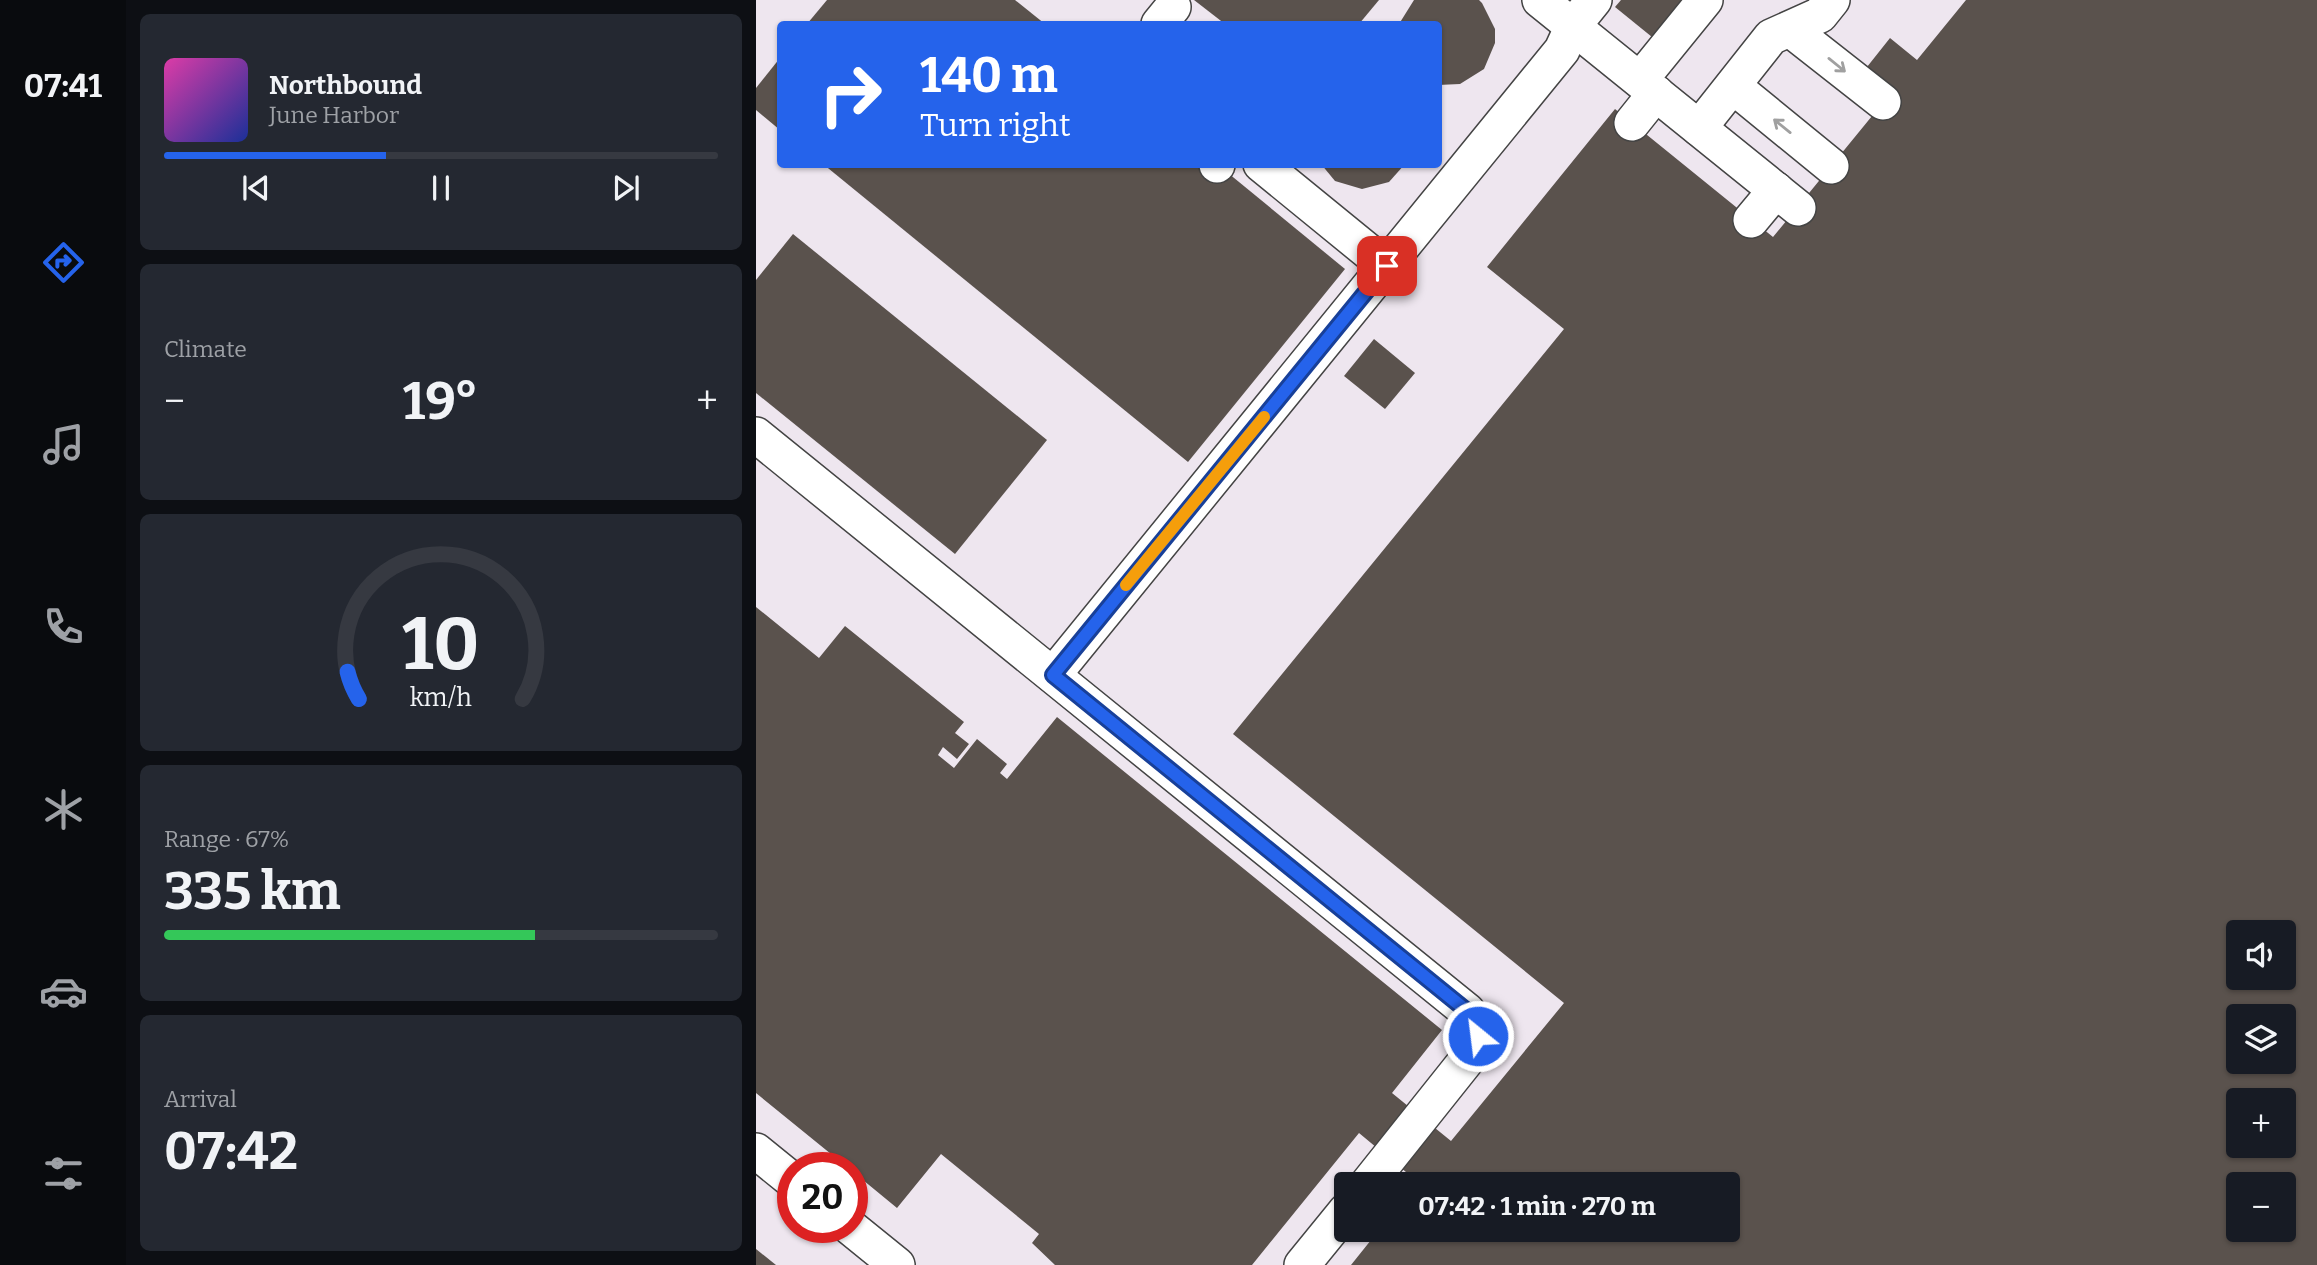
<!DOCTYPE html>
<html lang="en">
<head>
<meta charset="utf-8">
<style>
  :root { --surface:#171b24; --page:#242831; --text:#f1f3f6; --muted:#9ea1a6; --line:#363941; --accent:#2563eb }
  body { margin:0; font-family:Bitter,serif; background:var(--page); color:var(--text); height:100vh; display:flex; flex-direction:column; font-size:26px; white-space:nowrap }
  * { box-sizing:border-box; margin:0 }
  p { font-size:23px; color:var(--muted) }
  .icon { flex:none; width:38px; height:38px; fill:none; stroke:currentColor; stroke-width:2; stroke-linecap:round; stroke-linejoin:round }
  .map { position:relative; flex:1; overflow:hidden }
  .panel { display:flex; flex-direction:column; gap:14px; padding:14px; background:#0d0f14; width:630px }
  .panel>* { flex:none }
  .banner { position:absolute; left:21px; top:21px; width:665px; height:147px; border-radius:7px; box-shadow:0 2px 5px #0004; background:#2563eb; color:#fff; overflow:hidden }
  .controls { position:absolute; left:1470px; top:920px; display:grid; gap:14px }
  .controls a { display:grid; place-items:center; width:70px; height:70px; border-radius:7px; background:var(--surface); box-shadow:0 2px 5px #0004; font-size:35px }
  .speed { position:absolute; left:21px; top:1152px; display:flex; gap:14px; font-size:35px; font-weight:700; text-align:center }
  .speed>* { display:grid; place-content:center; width:91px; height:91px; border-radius:50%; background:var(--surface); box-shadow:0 2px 5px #0004; line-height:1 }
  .speed .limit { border:10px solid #d22; background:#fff; color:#111 }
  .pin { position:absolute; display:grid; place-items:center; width:60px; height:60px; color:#fff; margin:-30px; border-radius:14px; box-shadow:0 4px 10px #0006 }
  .me { position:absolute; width:77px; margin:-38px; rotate:331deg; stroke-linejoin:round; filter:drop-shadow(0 0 5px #0008) }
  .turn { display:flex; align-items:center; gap:24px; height:147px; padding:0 28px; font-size:32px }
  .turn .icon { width:91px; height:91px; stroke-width:2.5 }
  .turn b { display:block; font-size:49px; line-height:60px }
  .big { font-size:52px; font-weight:700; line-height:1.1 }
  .panel .card { flex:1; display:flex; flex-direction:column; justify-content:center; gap:10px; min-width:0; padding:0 24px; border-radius:10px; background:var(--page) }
  .panel .dial { align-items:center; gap:0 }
  .dial svg { height:182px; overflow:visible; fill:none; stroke:var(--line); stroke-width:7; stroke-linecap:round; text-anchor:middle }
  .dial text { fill:var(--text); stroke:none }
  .song { display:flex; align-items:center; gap:21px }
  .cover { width:84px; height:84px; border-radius:10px; background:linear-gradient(135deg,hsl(320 70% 55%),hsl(230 70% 35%)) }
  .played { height:7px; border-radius:4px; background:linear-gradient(90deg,var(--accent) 40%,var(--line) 40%) }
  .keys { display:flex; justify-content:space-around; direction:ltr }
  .heat { display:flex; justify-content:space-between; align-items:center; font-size:38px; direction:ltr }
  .charge { height:10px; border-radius:5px; background:linear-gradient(90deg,#34c759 67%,var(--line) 0) }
  .trip { position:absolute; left:578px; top:1172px; width:406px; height:70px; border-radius:7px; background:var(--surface); box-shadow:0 2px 5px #0004; font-weight:700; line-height:70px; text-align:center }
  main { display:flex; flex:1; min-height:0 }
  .tab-bar { display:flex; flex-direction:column; width:126px; justify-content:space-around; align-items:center; background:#090b0e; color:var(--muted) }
  .tab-bar .icon { width:49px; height:49px }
  .tab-bar .current { color:var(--accent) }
  .tab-bar b { font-size:32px; color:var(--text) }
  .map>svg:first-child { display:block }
  .industrial { fill:#eee6ef; fill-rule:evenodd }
  .building { fill:#5a524d; fill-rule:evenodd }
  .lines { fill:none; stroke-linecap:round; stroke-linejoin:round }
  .minor-casing { stroke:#444; stroke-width:38 }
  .minor { stroke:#fff; stroke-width:35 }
  .oneway { stroke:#a0a0a0 }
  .route-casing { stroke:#184099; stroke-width:18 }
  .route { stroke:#2563eb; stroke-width:12 }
  .slow { stroke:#f59e0b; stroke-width:12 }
</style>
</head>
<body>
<main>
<nav class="tab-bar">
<b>07:41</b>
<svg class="icon current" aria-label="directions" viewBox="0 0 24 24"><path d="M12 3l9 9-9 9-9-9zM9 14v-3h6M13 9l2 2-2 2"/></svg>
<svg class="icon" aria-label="music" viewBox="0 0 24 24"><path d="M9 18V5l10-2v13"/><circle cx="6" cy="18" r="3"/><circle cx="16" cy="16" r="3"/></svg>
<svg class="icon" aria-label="phone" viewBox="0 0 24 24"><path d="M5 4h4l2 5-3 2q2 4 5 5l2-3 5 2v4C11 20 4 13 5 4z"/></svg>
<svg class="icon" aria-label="climate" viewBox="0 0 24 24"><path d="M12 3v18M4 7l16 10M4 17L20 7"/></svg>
<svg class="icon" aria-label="car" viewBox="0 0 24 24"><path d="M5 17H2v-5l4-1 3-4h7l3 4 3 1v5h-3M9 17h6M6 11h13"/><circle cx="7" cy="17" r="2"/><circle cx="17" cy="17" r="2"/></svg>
<svg class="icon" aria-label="filters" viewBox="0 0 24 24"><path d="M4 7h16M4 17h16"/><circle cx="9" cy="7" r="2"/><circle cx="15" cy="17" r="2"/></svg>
</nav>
<section class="panel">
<div class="card">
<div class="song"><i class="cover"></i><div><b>Northbound</b><p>June Harbor</p></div></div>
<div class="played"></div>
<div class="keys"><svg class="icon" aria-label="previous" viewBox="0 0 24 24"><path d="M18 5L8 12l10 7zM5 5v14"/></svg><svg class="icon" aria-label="pause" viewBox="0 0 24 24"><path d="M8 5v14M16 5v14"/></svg><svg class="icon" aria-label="next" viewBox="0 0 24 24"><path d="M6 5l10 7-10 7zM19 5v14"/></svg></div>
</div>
<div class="card"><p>Climate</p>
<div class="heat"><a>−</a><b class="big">19°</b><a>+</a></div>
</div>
<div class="card dial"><svg viewBox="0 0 100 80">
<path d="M14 69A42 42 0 1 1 86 69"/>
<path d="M14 69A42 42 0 0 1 9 57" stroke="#2563eb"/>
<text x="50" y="56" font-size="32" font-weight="700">10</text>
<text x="50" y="72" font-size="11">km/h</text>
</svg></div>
<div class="card"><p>Range · 67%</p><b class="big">335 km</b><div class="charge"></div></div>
<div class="card"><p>Arrival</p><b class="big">07:42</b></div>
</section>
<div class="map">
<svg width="1561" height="1265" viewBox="0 0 1561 1265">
  <rect width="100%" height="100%" fill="#fffdf5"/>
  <path class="industrial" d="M0,0H1561V1265H0ZM24,24H682V164H24ZM1482,933H1528V978H1482ZM1482,1017H1528V1062H1482ZM1482,1101H1528V1146H1482ZM37,1167H96V1227H37ZM590,1185H971V1230H590ZM1482,1185H1528V1230H1482Z"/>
  <g class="building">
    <path d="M71,0H259L289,24H51Z"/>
    <path d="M438,0H623L603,24H469Z"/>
    <path d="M658,0H723L726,3L739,29V43L728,69L704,84L682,85V24H643Z"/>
    <path d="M865,0H927L896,37L859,7Z"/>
    <path d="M1210,0H1561V1265H595L623,1230H971V1185H660L662,1182L603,1133L496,1265H299L276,1243L283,1234L185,1154L141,1208L96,1171V1167H91L0,1093V607L63,658L89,626L208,722L199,733L213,744L201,759L187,747L182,755L198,768L221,739L251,764L244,773L251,779L301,717L686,1030L636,1093L695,1141L808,1003L477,734L808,329L731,267L859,109L1017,237L1134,94L1107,72L1134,38L1161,60ZM1482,933H1528V978H1482ZM1482,1017H1528V1062H1482ZM1482,1101H1528V1146H1482ZM1482,1185H1528V1230H1482Z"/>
    <path d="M24,58V130L0,110V88Z"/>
    <path d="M67,164H461L589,269L432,462Z"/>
    <path d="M565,164H649L633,182L606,189L579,181Z"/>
    <path d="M37,234L291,440L199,554L0,393V280Z"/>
    <path d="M618,339L659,373L629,409L588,376Z"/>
    <path d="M0,1249L20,1265H0Z"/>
  </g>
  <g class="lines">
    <defs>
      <g id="minor">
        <path d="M784,0L1042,208"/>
        <path d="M403,24L417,7"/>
        <path d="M1034,29L1127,102"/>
        <path d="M884,80L949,0"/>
        <path d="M977,86L1075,166"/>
        <path d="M876,123L900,93"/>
        <path d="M943,128L1015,37L1064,15L1076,0"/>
        <path d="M505,164L630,266"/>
        <path d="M461,165V164"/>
        <path d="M995,220L1020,190"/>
        <path d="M0,435L711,1011C722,1026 722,1034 717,1052L611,1185"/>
        <path d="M297,675L806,50L817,26L838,0"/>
        <path d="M0,1151L37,1181"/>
        <path d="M94,1227L141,1265"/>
        <path d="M546,1265L590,1211"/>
      </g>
    </defs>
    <use href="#minor" class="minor-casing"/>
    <use href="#minor" class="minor"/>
  </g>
  <defs><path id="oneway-shaft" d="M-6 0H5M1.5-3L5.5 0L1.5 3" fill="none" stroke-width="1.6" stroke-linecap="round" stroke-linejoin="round" transform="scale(1.75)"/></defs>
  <g class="oneway">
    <use href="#oneway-shaft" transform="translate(1081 65) rotate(39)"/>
    <use href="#oneway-shaft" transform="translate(1026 126) rotate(-141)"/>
  </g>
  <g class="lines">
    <defs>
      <path id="route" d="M631,266L297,675L711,1011L721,1024L722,1036"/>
    </defs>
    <use href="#route" class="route-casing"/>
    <use href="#route" class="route"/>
    <path class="slow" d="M370,585L508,417"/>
  </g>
</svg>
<div class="controls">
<a><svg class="icon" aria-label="sound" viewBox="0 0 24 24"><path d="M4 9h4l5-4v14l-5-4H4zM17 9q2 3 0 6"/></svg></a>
<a><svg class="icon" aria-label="layers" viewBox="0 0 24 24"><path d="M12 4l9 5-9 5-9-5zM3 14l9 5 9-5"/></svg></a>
<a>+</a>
<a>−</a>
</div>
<div class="speed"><div class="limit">20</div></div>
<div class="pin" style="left:631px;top:266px;background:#d93025"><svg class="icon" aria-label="arrive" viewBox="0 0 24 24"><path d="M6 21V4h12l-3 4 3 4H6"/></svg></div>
<svg class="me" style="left:722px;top:1036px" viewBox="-20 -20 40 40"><circle r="17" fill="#2563eb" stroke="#fff" stroke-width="3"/><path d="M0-11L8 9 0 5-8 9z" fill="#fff"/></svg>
<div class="trip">07:42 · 1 min · 270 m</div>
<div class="banner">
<div class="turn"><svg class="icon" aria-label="right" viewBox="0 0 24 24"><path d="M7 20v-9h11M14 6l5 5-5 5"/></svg><div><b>140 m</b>Turn right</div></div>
</div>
</div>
</main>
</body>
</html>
